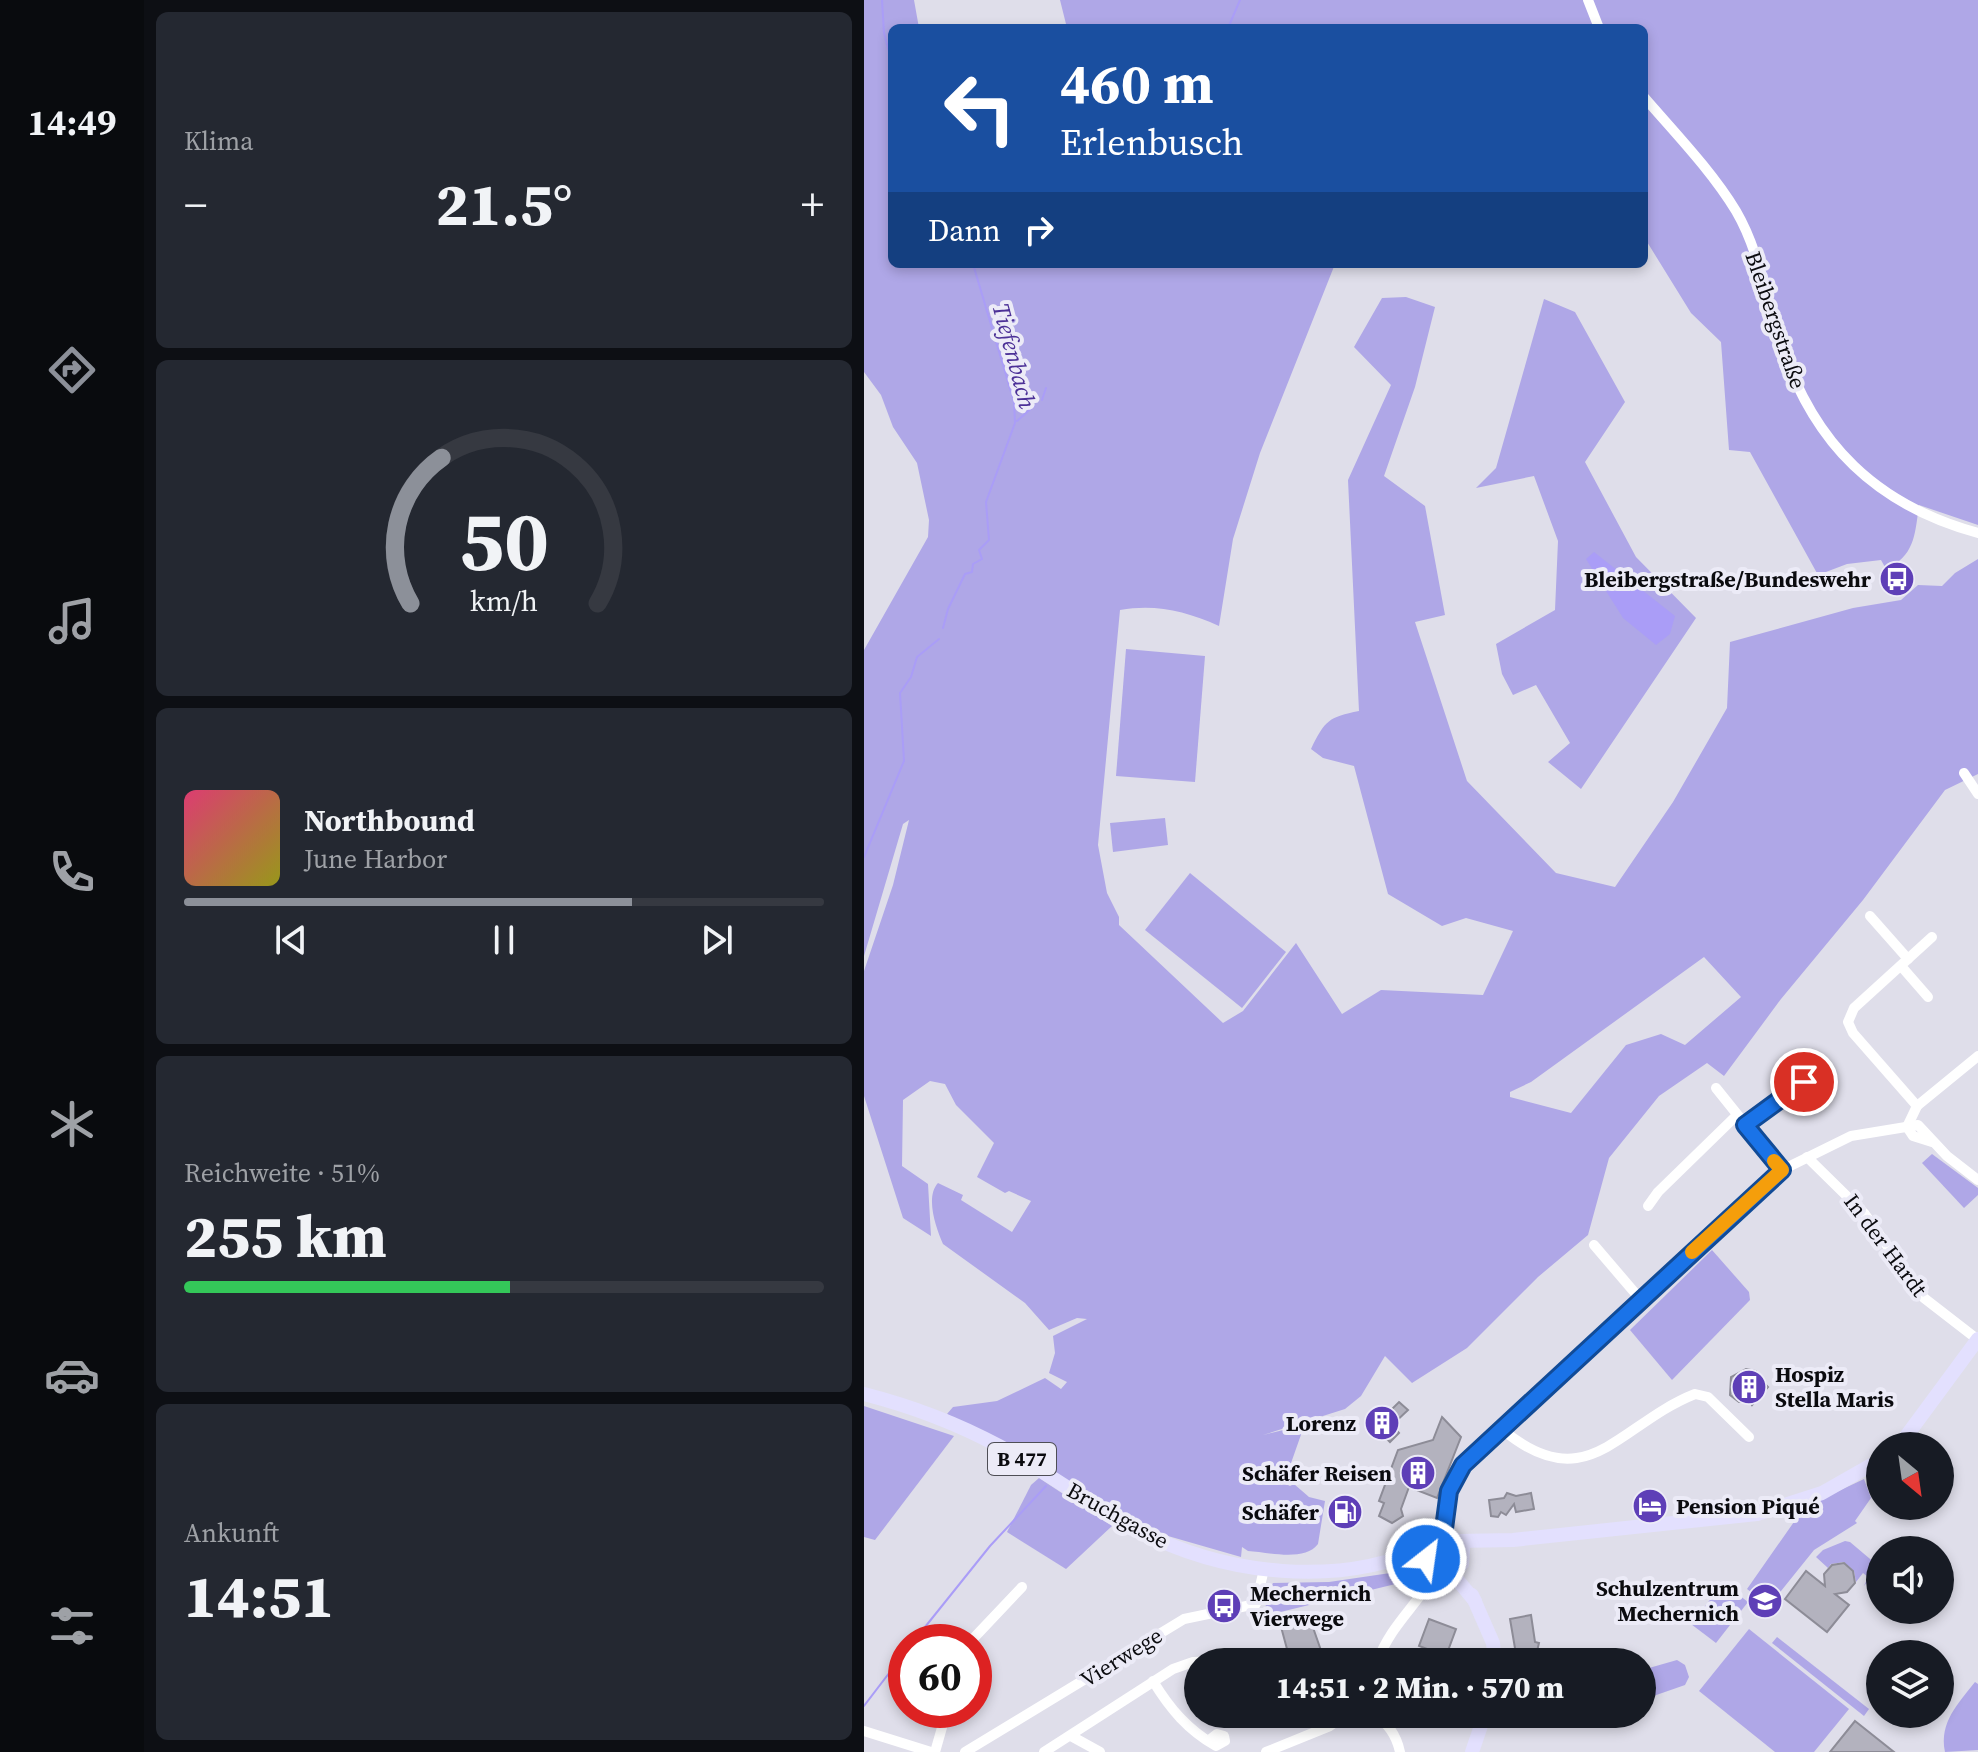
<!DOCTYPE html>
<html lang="de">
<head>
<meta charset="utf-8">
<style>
  :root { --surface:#171b24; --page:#242831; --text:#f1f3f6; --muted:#9ea1a6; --line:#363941; --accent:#8c9099 }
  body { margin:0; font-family:"Source Serif 4",serif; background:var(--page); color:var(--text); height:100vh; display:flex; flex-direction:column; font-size:30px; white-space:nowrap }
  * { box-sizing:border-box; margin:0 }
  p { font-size:26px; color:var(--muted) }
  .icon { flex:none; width:44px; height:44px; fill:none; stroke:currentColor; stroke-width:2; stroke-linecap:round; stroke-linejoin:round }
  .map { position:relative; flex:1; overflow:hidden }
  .sheet { display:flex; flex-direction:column; gap:12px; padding:12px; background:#0d0f14; width:720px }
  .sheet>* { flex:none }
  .banner { position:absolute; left:24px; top:24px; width:760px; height:244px; border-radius:12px; box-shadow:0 4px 12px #0003; background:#1a4fa0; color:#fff; overflow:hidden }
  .needle { width:52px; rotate:151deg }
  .tools { position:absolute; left:1002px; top:1432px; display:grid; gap:16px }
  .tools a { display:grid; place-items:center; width:88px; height:88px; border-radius:50%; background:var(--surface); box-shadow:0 4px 12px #0003; font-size:40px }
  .speed { position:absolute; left:24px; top:1624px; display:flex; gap:16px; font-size:40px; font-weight:700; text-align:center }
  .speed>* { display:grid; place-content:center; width:104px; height:104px; border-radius:50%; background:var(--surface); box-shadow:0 4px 12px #0003; line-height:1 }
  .speed .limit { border:12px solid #d22; background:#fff; color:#111 }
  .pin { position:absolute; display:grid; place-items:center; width:68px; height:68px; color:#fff; margin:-34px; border:4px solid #fff; border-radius:50%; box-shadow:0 2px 8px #0007 }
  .me { position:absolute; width:88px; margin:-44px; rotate:30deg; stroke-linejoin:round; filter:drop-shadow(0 0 6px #0008) }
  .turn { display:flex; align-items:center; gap:28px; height:168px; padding:0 40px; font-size:36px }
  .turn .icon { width:104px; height:104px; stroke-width:2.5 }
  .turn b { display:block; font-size:56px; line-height:68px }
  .then { display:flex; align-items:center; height:76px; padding:0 40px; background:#0003; gap:16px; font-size:30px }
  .big { font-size:60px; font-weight:800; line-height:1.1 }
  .sheet .tile { flex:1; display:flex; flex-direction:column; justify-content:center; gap:12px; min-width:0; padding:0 28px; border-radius:12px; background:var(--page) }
  .sheet .dial { align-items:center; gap:0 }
  .dial svg { height:208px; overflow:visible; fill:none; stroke:var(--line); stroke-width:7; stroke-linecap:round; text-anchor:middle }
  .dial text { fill:var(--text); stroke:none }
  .song { display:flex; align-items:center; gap:24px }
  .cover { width:96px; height:96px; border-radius:12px; background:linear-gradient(135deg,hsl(340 70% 55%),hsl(60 70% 35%)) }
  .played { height:8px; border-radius:4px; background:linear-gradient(90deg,var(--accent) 70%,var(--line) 70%) }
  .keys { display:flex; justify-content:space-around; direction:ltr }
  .heat { display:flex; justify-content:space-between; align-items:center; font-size:44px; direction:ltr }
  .charge { height:12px; border-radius:6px; background:linear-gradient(90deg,#34c759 51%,var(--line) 0) }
  .trip { position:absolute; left:320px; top:1648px; width:472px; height:80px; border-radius:40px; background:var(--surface); box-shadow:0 4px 12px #0003; font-weight:800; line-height:80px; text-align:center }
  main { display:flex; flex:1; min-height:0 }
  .tab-bar { display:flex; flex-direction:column; width:144px; justify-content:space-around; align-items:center; background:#090b0e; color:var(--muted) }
  .tab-bar .icon { width:56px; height:56px }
  .tab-bar .selected { color:var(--accent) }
  .tab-bar b { font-size:36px; color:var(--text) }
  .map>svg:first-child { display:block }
  .green { fill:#afa7e7; fill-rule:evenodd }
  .water { fill:#aa9df7 }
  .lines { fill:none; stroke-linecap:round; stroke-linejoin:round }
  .stream { stroke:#aa9df7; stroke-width:2 }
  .building { fill:#b3b2be; stroke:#8d8c97; stroke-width:2 }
  .minor { stroke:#fff; stroke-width:10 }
  .major { stroke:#e3e0fe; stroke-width:14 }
  .route-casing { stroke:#114b97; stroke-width:20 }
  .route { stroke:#1a73e8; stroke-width:14 }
  .slow { stroke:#f59e0b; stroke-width:14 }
  .labels { text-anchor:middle; stroke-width:8; stroke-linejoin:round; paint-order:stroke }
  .shield { fill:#ecebf7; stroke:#4e4e55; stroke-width:2 }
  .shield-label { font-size:20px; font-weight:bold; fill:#0b0b0f }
  .street-label { font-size:22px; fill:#0b0b0f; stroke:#ecebf7 }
  .poi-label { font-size:22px; font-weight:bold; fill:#0b0b0f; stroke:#ecebf7; text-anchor:end }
  .water-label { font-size:24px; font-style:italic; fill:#4c3197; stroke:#ecebf7 }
</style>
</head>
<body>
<main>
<nav class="tab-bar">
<b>14:49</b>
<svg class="icon selected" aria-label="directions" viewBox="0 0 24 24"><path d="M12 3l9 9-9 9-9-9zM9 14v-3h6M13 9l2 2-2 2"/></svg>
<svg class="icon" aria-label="music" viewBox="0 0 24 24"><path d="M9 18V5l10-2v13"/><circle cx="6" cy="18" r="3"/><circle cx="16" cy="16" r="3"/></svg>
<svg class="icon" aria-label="phone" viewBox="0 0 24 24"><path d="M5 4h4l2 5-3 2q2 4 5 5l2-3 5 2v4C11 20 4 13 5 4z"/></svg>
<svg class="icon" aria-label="climate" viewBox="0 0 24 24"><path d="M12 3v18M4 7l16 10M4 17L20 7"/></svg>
<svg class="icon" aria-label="car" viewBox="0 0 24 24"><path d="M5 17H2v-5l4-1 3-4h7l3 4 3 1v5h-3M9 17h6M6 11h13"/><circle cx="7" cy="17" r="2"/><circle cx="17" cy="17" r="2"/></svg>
<svg class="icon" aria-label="filters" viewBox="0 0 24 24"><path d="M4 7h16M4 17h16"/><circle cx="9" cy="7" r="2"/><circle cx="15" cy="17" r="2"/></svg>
</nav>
<section class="sheet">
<div class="tile"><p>Klima</p>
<div class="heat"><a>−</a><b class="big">21.5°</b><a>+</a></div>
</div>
<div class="tile dial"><svg viewBox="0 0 100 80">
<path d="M14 69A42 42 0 1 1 86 69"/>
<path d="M14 69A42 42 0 0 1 26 13" stroke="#8c9099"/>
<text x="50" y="56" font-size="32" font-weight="700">50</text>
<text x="50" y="72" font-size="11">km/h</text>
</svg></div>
<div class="tile">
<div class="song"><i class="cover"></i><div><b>Northbound</b><p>June Harbor</p></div></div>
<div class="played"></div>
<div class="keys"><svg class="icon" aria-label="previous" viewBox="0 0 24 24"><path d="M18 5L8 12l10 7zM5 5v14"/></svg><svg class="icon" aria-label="pause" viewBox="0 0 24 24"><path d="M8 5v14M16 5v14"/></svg><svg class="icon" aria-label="next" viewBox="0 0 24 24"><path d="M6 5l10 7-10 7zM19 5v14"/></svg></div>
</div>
<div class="tile"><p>Reichweite · 51%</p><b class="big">255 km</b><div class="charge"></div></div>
<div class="tile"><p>Ankunft</p><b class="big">14:51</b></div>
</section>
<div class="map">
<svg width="1114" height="1752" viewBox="0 0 1114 1752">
  <rect width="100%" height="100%" fill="#dfdeea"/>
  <g class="green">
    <path d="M0,0H50L55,28H28V264H471L396,453L369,539L355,626C321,611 292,604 256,610L234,845L243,893L255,917V925L359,1023L379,1011L432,943L478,1014L517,990L619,995L649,931L602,918L578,926L524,894L490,766L459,758L447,749C461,720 465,717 495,711L484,480L527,385L490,347L518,298L542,297L571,307L551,387L520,476L561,506L581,615L551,622L603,781L692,873L751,887L809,802L863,708L866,642L989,608L1037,600L1054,585L1078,586L1091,573L1114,559V774L1081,790L999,900L917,999L860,1076L843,1063L795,1096L745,1158L724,1235L674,1277L603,1348L548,1383L521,1356L497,1396L481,1409L399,1435L436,1426L439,1429L420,1483L426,1486L430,1484L445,1497L461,1501L454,1544C441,1562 403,1552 384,1551L378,1547L377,1557L304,1536L255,1515L83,1414L89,1407L133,1401L181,1378L197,1389L203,1382L185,1373L191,1353L189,1336L223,1319L213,1318L185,1330L161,1303L79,1244C72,1228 61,1197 74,1183L99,1195L97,1200L148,1232L167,1201L145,1191L141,1193L113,1177L130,1143L92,1105L81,1084L66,1081L39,1100L38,1166L64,1184L67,1236L39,1218L0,1096V971L29,885L45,820L39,824L0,956V650L64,537L65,520L53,463L29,427L17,395L0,372ZM840,957L877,997L821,1045L797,1034L762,1045L707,1113L646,1097V1092L667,1082Z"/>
    <path d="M196,0H1114V525L1055,505C1051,534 1051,556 1022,569L1017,560L983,564L954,575L886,452L865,450L857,342L827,313L780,237V28H203Z"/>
    <path d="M680,299L711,312L761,402L721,462L772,557L832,618L717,789L684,762L706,743L672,685L649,695L638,674L632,644L691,610L694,541L670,476L612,488L632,468Z"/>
    <path d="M262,649L341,656L331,782L252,776Z"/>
    <path d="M301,818L304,845L249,852L246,823Z"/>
    <path d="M326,873L422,952L378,1008L281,930Z"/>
    <path d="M1068,1154L1114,1188V1195L1100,1208L1058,1163Z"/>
    <path d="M848,1250L885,1292L886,1300L808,1380L766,1330Z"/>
    <path d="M0,1406L90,1436L11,1540L0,1537Z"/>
    <path d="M175,1478L248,1526L202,1569L143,1532L167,1485Z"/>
    <path d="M1000,1479L1007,1498L991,1521L993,1523L950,1550L905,1606L883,1589L932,1519L928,1513Z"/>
    <path d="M981,1541L986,1542L1012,1564V1572L1000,1586L1004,1577L999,1573L992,1582L990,1571L980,1562L967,1564L964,1568L952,1557L959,1550Z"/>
    <path d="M540,1571L548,1580L400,1616L404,1592L409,1583L465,1582Z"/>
    <path d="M859,1583L884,1602L852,1643L827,1624Z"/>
    <path d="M885,1629L985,1709L950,1752H911L835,1691Z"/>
    <path d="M913,1637L1005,1709L1000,1716L908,1643Z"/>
    <path d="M813,1660L821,1665L825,1677L821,1685L778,1700V1670Z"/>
    <path d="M1111,1682L1114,1684V1750L1081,1752C1075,1722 1094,1704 1111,1682Z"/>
  </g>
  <path class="water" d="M730,552L811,616L806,634L792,645L759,618L722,559Z"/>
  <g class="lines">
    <g class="stream">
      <path d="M18,0L20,33L28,63"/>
      <path d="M364,28L376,0"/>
      <path d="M178,400L182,388"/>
      <path d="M153,421L170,406"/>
      <path d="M79,628L84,609L101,574L108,572L109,564L118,559L115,550L125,540L122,502L151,423L150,402L109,264"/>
      <path d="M0,857L40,761L36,693L47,677L53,657L75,639"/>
      <path d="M49,1642L126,1546L182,1486"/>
      <path d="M0,1706L42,1651"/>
    </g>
  </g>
  <g class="building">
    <path d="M882,1369L892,1371V1375L904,1387L888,1405L886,1402H875L866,1395L867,1377Z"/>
    <path d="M535,1402L544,1410L528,1425L535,1433L526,1442L505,1421L513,1414L518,1419Z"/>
    <path d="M578,1417L597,1437L573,1498L545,1487L537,1509L539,1516L528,1523L515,1516L520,1503L515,1501L534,1450L569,1440Z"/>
    <path d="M643,1493L652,1496L667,1493L670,1509L652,1512L650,1504L642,1515L637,1512L634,1517L627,1516L625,1500L640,1498Z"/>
    <path d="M980,1563L989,1571L991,1583L983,1592L971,1594L985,1605L963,1632L921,1599L942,1571L961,1586L960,1574L968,1565Z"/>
    <path d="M667,1615L671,1642L675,1643L673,1651L652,1654L646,1619Z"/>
    <path d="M445,1616L461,1662H417L414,1651L423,1649L416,1623Z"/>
    <path d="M565,1619L592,1629L582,1656L555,1646Z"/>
    <path d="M991,1721L1030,1752H966Z"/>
  </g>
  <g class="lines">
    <g class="minor">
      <path d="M724,0L735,28"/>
      <path d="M780,97C811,133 847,170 872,211C896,252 902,300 917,344C950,444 1012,505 1114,533"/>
      <path d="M1100,773L1114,794"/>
      <path d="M1006,916L1044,959"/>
      <path d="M1037,966L1064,997"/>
      <path d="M852,1088L918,1170"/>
      <path d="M1053,1106L1114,1056"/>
      <path d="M881,1125L940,1082"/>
      <path d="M1043,1127L1053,1106L989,1033L984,1022L990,1008L1068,937"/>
      <path d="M1043,1127L1049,1136L1068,1142"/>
      <path d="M943,1157L1000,1213L1060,1298L1113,1339"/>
      <path d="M784,1206L794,1192L873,1115"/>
      <path d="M730,1245L777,1300"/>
      <path d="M639,1430C723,1500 755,1424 831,1394L844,1397L885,1437"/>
      <path d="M579,1536L585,1491L599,1465L918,1170L987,1136L1054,1125L1083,1156L1114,1180"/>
      <path d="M106,1642L158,1587"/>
      <path d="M513,1662C528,1623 552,1607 572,1572"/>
      <path d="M289,1681C306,1709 324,1730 352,1746L361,1741L360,1736L353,1734L344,1741"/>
      <path d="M510,1714C524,1724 532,1734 536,1752"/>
      <path d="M0,1731L67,1752"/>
      <path d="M207,1736L236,1752"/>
      <path d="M71,1752L83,1710"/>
      <path d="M101,1752L320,1619L392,1604L400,1569"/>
      <path d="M180,1752L309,1669L329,1662L354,1661L359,1653L367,1656L368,1662"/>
      <path d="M402,1752L466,1726L483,1714"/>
    </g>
    <g class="major">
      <path d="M0,1394C47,1406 92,1423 135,1446C184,1472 227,1506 276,1531C361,1575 474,1588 563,1547"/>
      <path d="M1035,1446L1114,1339"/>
      <path d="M594,1541L649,1540L893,1514L958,1493L1016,1460"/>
      <path d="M585,1574L598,1564L599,1550L594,1541C582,1533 571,1535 563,1547L564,1564L572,1572L591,1577L611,1601"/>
      <path d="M608,1595L629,1643L631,1662"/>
      <path d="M608,1752L621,1714"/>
    </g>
  </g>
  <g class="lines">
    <defs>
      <path id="route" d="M562,1559L566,1543L579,1536L585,1491L599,1465L918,1170L881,1125L940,1082"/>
    </defs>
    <use href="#route" class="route-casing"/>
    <use href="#route" class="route"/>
    <path class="slow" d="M828,1252L918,1170L910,1161"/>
  </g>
  <defs>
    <symbol id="bus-disc" viewBox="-11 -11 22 22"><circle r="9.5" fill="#5e3fb7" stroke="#ecebf7"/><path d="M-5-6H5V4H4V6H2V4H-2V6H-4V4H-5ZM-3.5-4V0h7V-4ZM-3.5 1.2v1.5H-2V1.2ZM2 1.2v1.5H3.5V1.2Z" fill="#fff"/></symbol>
    <symbol id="building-disc" viewBox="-11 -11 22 22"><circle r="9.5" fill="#5e3fb7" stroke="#ecebf7"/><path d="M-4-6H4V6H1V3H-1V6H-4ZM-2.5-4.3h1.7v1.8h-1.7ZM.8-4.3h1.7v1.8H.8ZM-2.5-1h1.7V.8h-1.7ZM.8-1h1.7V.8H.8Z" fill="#fff"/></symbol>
    <symbol id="hotel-disc" viewBox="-11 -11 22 22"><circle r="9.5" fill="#5e3fb7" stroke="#ecebf7"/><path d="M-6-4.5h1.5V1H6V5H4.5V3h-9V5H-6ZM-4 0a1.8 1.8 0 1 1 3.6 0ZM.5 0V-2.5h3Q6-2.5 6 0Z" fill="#fff"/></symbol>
    <symbol id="fuel-disc" viewBox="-11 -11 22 22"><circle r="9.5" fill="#5e3fb7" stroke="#ecebf7"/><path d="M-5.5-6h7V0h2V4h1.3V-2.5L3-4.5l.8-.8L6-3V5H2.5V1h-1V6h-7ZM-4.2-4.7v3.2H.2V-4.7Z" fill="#fff"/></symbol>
    <symbol id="school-disc" viewBox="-11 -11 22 22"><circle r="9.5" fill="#5e3fb7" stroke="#ecebf7"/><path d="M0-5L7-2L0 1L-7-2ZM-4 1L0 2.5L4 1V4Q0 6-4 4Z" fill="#fff"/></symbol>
  </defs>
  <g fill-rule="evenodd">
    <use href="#bus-disc" x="1013" y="559" width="40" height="40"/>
    <use href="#building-disc" x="865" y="1367" width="40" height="40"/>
    <use href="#building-disc" x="498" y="1403" width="40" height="40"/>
    <use href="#building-disc" x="534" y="1453" width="40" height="40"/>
    <use href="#hotel-disc" x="766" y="1486" width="40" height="40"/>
    <use href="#fuel-disc" x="461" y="1492" width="40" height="40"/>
    <use href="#school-disc" x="881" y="1581" width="40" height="40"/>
    <use href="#bus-disc" x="340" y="1586" width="40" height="40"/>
  </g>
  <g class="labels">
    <rect class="shield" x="124" y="1443" width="68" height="32" rx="6"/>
    <g class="shield-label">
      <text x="158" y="1466">B 477</text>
    </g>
    <g class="street-label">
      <text transform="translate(912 320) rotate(71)" y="8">Bleibergstraße</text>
      <text transform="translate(1022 1245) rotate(53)" y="8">In der Hardt</text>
      <text transform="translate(254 1515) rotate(29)" y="8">Bruchgasse</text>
      <text transform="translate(257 1657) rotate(-32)" y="8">Vierwege</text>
    </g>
    <g class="poi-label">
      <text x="1007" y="587">Bleibergstraße/Bundeswehr</text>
      <text x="911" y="1382" text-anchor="start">Hospiz<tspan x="911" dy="25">Stella Maris</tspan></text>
      <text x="492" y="1431">Lorenz</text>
      <text x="528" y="1481">Schäfer Reisen</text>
      <text x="812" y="1514" text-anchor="start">Pension Piqué</text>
      <text x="455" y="1520">Schäfer</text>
      <text x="875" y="1596">Schulzentrum<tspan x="875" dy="25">Mechernich</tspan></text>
      <text x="386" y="1601" text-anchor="start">Mechernich<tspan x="386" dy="25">Vierwege</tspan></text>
    </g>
    <g class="water-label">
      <text transform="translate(150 356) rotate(75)" y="8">Tiefenbach</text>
    </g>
  </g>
</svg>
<div class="tools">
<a><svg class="needle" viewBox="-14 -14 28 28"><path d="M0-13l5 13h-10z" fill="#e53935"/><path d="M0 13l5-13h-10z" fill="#9ea1a6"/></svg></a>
<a><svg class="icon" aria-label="sound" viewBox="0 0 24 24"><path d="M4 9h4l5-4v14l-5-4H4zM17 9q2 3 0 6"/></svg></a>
<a><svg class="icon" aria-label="layers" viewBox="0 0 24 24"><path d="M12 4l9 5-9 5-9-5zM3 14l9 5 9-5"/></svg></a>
</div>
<div class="speed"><div class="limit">60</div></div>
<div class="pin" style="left:940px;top:1082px;background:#d93025"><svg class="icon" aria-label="arrive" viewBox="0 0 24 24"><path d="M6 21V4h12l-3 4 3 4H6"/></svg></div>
<svg class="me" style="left:562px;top:1559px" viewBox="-20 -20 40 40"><circle r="17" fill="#1a73e8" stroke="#fff" stroke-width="3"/><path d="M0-11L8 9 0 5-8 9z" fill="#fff"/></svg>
<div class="trip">14:51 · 2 Min. · 570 m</div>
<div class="banner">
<div class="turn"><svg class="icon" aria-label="left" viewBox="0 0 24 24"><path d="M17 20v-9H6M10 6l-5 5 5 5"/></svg><div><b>460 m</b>Erlenbusch</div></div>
<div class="then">Dann<svg class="icon" aria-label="right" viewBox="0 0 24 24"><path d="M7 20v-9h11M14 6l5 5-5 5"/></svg></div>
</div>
</div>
</main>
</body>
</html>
